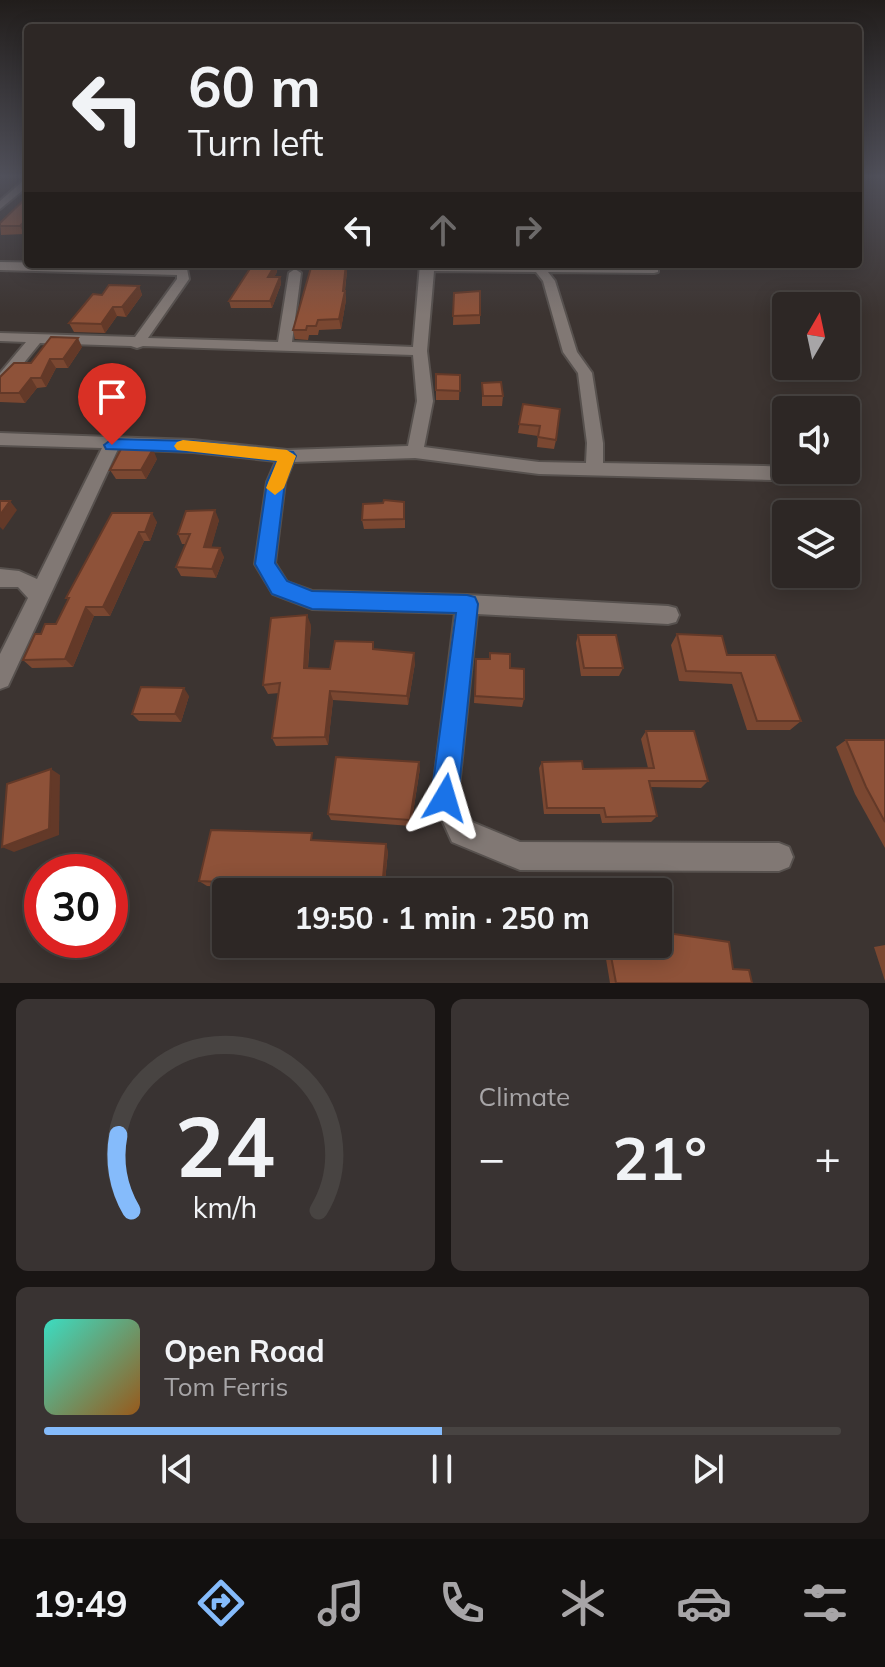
<!DOCTYPE html>
<html lang="en">
<head>
<meta charset="utf-8">
<style>
  :root { --surface:#2d2725; --page:#393332; --text:#f1f3f6; --muted:#a7a5a7; --line:#484442; --accent:#85bbfb }
  body { margin:0; font-family:Mulish,sans-serif; background:var(--page); color:var(--text); height:100vh; display:flex; flex-direction:column; font-size:30px; white-space:nowrap }
  * { box-sizing:border-box; margin:0 }
  p { font-size:26px; color:var(--muted) }
  .icon { flex:none; width:44px; height:44px; fill:none; stroke:currentColor; stroke-width:2; stroke-linecap:round; stroke-linejoin:round }
  .map { position:relative; height:983px; overflow:hidden }
  .details { display:flex; flex-direction:column; gap:16px; padding:16px; background:#191514; flex:1 }
  .details>* { flex:none }
  .top-card { position:absolute; left:24px; top:24px; width:838px; height:244px; border-radius:8px; box-shadow:0 4px 20px #0003,0 0 0 2px var(--line); background:#2d2725; color:var(--text); overflow:hidden }
  .needle { width:52px; rotate:9deg }
  .tools { position:absolute; left:772px; top:292px; display:grid; gap:16px }
  .tools a { display:grid; place-items:center; width:88px; height:88px; border-radius:8px; background:var(--surface); box-shadow:0 4px 20px #0003,0 0 0 2px var(--line); font-size:40px }
  .speed { position:absolute; left:24px; top:854px; display:flex; gap:16px; font-size:40px; font-weight:700; text-align:center }
  .speed>* { display:grid; place-content:center; width:104px; height:104px; border-radius:50%; background:var(--surface); box-shadow:0 4px 20px #0003,0 0 0 2px var(--line); line-height:1 }
  .speed .limit { border:12px solid #d22; background:#fff; color:#111 }
  .pin { position:absolute; display:grid; place-items:center; width:68px; height:68px; color:#fff; margin:-82px -34px; border-radius:50% 50% 50% 0; rotate:-45deg; box-shadow:0 0 8px #0007 }
  .pin .icon { rotate:45deg }
  .me { position:absolute; width:88px; margin:-44px; rotate:7deg; stroke-linejoin:round; filter:drop-shadow(0 0 6px #0008) }
  .turn { display:flex; align-items:center; gap:28px; height:168px; padding:0 32px; font-size:36px }
  .turn .icon { width:104px; height:104px; stroke-width:2.5 }
  .turn b { display:block; font-size:56px; line-height:68px }
  .lanes { display:flex; align-items:center; height:76px; padding:0 32px; background:#0003; justify-content:center; gap:40px; direction:ltr }
  .lanes .off { opacity:.35 }
  .big { font-size:60px; font-weight:700; line-height:1.1 }
  .details .card { flex:1; display:flex; flex-direction:column; justify-content:center; gap:12px; min-width:0; padding:0 28px; border-radius:12px; background:var(--page) }
  .details .dial { align-items:center; gap:0 }
  .dial svg { height:208px; overflow:visible; fill:none; stroke:var(--line); stroke-width:7; stroke-linecap:round; text-anchor:middle }
  .dial text { fill:var(--text); stroke:none }
  .song { display:flex; align-items:center; gap:24px }
  .cover { width:96px; height:96px; border-radius:12px; background:linear-gradient(135deg,hsl(170 70% 55%),hsl(30 70% 35%)) }
  .played { height:8px; border-radius:4px; background:linear-gradient(90deg,var(--accent) 50%,var(--line) 50%) }
  .keys { display:flex; justify-content:space-around; direction:ltr }
  .heat { display:flex; justify-content:space-between; align-items:center; font-size:44px; direction:ltr }
  .details .tiles { flex:1; display:grid; gap:16px; grid-template-columns:1fr 1fr }
  .card:last-child { grid-column:span 2 }
  .trip { position:absolute; left:212px; top:878px; width:460px; height:80px; border-radius:8px; background:var(--surface); box-shadow:0 4px 20px #0003,0 0 0 2px var(--line); font-weight:700; line-height:80px; text-align:center }
  .tab-bar { display:flex; height:128px; justify-content:space-around; align-items:center; background:#12100f; color:var(--muted) }
  .tab-bar .icon { width:56px; height:56px }
  .tab-bar .selected { color:var(--accent) }
  .tab-bar b { font-size:36px; color:var(--text) }
  .map>svg:first-child { display:block }
  .lines { fill:none; stroke-linecap:round; stroke-linejoin:round }
  .minor-casing { stroke:#57514e; stroke-width:4 }
  .minor { fill:#817874; fill-rule:evenodd }
  .wall { fill:#7a4731 }
  .shaded-wall { fill:#633928 }
  .building { fill:#8e5239; stroke:#633928; stroke-width:2 }
  .route { fill:#1a73e8; stroke:#114b97; stroke-width:2 }
  .slow { fill:#f59e0b }
</style>
</head>
<body>
<div class="map">
<svg width="885" height="983" viewBox="0 0 885 983">
  <rect width="100%" height="100%" fill="#3c3431"/>
  <g class="lines">
    <defs>
      <g id="minor">
        <path d="M23,181H28V186L0,209V201Z"/>
        <path d="M0,262L166,265L187,269L189,279L148,338L278,342L289,273L295,269L301,273L292,342L413,347L420,264L658,266V272L654,273L548,272L555,281L577,352L592,373L603,443V463L764,466L786,467V470L842,471L851,477L848,482L539,474L415,458L293,462L285,482L275,563L287,582L312,591L467,595L668,606L676,608L679,615L676,622L668,624L477,614L458,796L472,822L520,842L779,843L789,847L793,857L789,867L779,871L520,870L452,842L432,798L455,613L312,609L273,594L255,564L267,482L276,461L193,452L118,449L8,686L0,689V654L28,598L18,587H0V569L19,571L37,579L102,448L0,445V433L193,440L287,450L408,446L417,401L413,355L143,346L137,348L131,346L40,343L5,386L0,388V373L26,342L0,341V333L135,337L177,279V275L0,270ZM434,271L536,272L543,281L563,352L578,373L587,443L586,463L539,462L424,447L433,401L427,351Z"/>
      </g>
    </defs>
    <use href="#minor" class="minor-casing"/>
    <use href="#minor" class="minor"/>
  </g>
  <g class="wall">
    <path d="M28,196V231L24,234L1,235L0,223Z"/>
    <path d="M233,264H276L277,272L274,277H280L281,284L272,308H231L229,301L250,268H234Z"/>
    <path d="M347,271L345,291L346,300L341,329L319,330L318,335H309L308,340L295,339L293,330Z"/>
    <path d="M139,286L142,295L126,317L117,316L105,333L74,332L69,323L102,295Z"/>
    <path d="M454,293L480,315V324L453,325Z"/>
    <path d="M82,347L68,368H56L46,387L37,388L25,403L0,402V377L31,363Z"/>
    <path d="M436,374L460,375L459,400H436Z"/>
    <path d="M482,383L503,396L502,406H482Z"/>
    <path d="M523,404L556,440L554,449L537,447L538,436L518,433Z"/>
    <path d="M157,459L146,479H116L110,470Z"/>
    <path d="M383,503L405,512V528L364,529L362,520Z"/>
    <path d="M112,513L157,522L150,541H144L110,616H94L73,667L32,668L23,660L41,634L56,624L68,600L66,598Z"/>
    <path d="M219,520L211,547L224,557L216,578L181,576L176,567L186,544H182L178,534Z"/>
    <path d="M311,625L308,668L330,669L375,649L415,663L408,705L333,700L328,745L276,746L272,738L279,693L268,694L263,685Z"/>
    <path d="M677,634L727,655L801,721L790,730H747L732,684L679,681L671,645Z"/>
    <path d="M578,635L623,668L619,676H581L576,643Z"/>
    <path d="M476,659L510,668L524,699L522,707L474,703Z"/>
    <path d="M189,696L181,722L139,721L132,714Z"/>
    <path d="M646,731L708,781L701,788L650,787L657,816L651,822L602,823L600,814H544L539,768L542,762L583,769L648,768L641,739Z"/>
    <path d="M846,740H885V848L855,794L836,747Z"/>
    <path d="M420,768L411,826L331,820L328,814Z"/>
    <path d="M388,851L384,892H335L207,886L199,881Z"/>
    <path d="M548,944H658L733,969L752,983H610L606,959L549,958Z"/>
    <path d="M885,945V981L874,947Z"/>
  </g>
  <g class="shaded-wall">
    <path d="M28,218V231L24,234L20,226Z"/>
    <path d="M346,264L347,271L344,296L345,291L346,300L341,329L339,319Z"/>
    <path d="M275,265L277,272L270,285L268,277Z"/>
    <path d="M280,277L281,284L272,308L270,301Z"/>
    <path d="M139,286L142,295L126,317L122,307Z"/>
    <path d="M113,307L117,316L105,333L101,324Z"/>
    <path d="M78,338L82,347L68,368L63,359Z"/>
    <path d="M50,359L56,368L46,387L41,378Z"/>
    <path d="M31,378L37,388L25,403L19,393Z"/>
    <path d="M153,449L157,459L146,479L141,470Z"/>
    <path d="M10,501L17,510L3,530L0,527V515Z"/>
    <path d="M215,510L219,520L209,556L204,547Z"/>
    <path d="M152,513L157,522L150,541L145,532Z"/>
    <path d="M139,532L144,541L110,616L103,607Z"/>
    <path d="M220,548L224,557L216,578L212,569Z"/>
    <path d="M86,607L94,616L73,667L65,659Z"/>
    <path d="M307,615L311,625L307,677L304,668Z"/>
    <path d="M414,653L415,663L408,705L407,696Z"/>
    <path d="M184,688L189,696L181,722L175,714Z"/>
    <path d="M330,691L333,700L328,745L325,737Z"/>
    <path d="M419,762L420,768L411,826L410,820Z"/>
    <path d="M51,769L60,775L59,835L14,852L2,847Z"/>
    <path d="M386,844L388,851L384,892H383L382,889Z"/>
  </g>
  <g class="building">
    <path d="M28,196V218L20,226H0V223Z"/>
    <path d="M253,264L275,265L268,277H280L270,301H229Z"/>
    <path d="M312,264H346L343,291H345L339,319L318,320L316,326H307L306,330H293Z"/>
    <path d="M109,285L139,286L122,307H113L101,324L69,323L93,294L102,295Z"/>
    <path d="M480,291V315L453,316L454,293Z"/>
    <path d="M51,337L78,338L63,359H50L41,378H31L19,393H0V377L14,363H31Z"/>
    <path d="M436,374L460,375V391L436,390Z"/>
    <path d="M501,382L503,396H483L482,383Z"/>
    <path d="M523,404L560,409L556,440L538,437L540,426L519,424Z"/>
    <path d="M121,449H153L141,470H110Z"/>
    <path d="M384,500L404,502V519L362,520L363,504L383,503Z"/>
    <path d="M0,501H10L0,515Z"/>
    <path d="M215,510L204,547L220,548L212,569L176,567L190,534H178L186,511Z"/>
    <path d="M112,513H152L145,532H139L103,607H86L65,659L23,660L35,634H41L45,624H56L69,598H66Z"/>
    <path d="M307,615L304,668L330,669L335,641L373,642V649L414,653L407,696L330,691L325,737L272,738L280,683L263,685L271,618Z"/>
    <path d="M677,634L722,636L727,655H775L801,721H757L741,673L686,671Z"/>
    <path d="M578,635H616L623,668H584Z"/>
    <path d="M490,653L510,654V668L524,669V699L475,696L476,659H490Z"/>
    <path d="M141,687L184,688L175,714H132Z"/>
    <path d="M646,731H694L708,781H649L657,816L606,817L604,808H547L542,762L582,761L583,769L654,768Z"/>
    <path d="M846,740H885V822L866,787Z"/>
    <path d="M336,757L419,762L410,820L328,814Z"/>
    <path d="M51,769L49,829L2,847L7,784Z"/>
    <path d="M211,830L312,833L311,840L386,844L382,889L199,881Z"/>
    <path d="M658,934H674L729,942L733,969L749,970L752,983H616L611,956L553,955L552,944H658Z"/>
  </g>
  <linearGradient id="sky" x2="0" y2="1"><stop stop-color="#211d1b"/><stop offset="0.56" stop-color="#50505a"/><stop offset="1" stop-color="#50505a" stop-opacity="0"/></linearGradient>
  <rect width="885" height="315" fill="url(#sky)"/>
  <path class="route" d="M112,439L193,441L293,452L296,456L285,482L275,563L287,581L312,591L467,595L475,597L478,604L458,798L454,808L445,812L435,808L431,798L456,613L312,609L272,594L255,564L267,482L277,461L193,452L106,449L104,445Z"/>
  <path class="slow" d="M183,440L287,450L296,456L284,488L275,495L266,488L277,461L177,450L174,446L177,442Z"/>
</svg>
<div class="tools">
<a><svg class="needle" viewBox="-14 -14 28 28"><path d="M0-13l5 13h-10z" fill="#e53935"/><path d="M0 13l5-13h-10z" fill="#a7a5a7"/></svg></a>
<a><svg class="icon" aria-label="sound" viewBox="0 0 24 24"><path d="M4 9h4l5-4v14l-5-4H4zM17 9q2 3 0 6"/></svg></a>
<a><svg class="icon" aria-label="layers" viewBox="0 0 24 24"><path d="M12 4l9 5-9 5-9-5zM3 14l9 5 9-5"/></svg></a>
</div>
<div class="speed"><div class="limit">30</div></div>
<div class="pin" style="left:112px;top:445px;background:#d93025"><svg class="icon" aria-label="arrive" viewBox="0 0 24 24"><path d="M6 21V4h12l-3 4 3 4H6"/></svg></div>
<svg class="me" style="left:445px;top:798px" viewBox="-20 -20 40 40"><path d="M0-17L14 15 0 8-14 15z" fill="#1a73e8" stroke="#fff" stroke-width="4"/></svg>
<div class="trip">19:50 · 1 min · 250 m</div>
<div class="top-card">
<div class="turn"><svg class="icon" aria-label="left" viewBox="0 0 24 24"><path d="M17 20v-9H6M10 6l-5 5 5 5"/></svg><div><b>60 m</b>Turn left</div></div>
<div class="lanes"><svg class="icon" aria-label="left" viewBox="0 0 24 24"><path d="M17 20v-9H6M10 6l-5 5 5 5"/></svg><svg class="icon off" aria-label="ahead" viewBox="0 0 24 24"><path d="M12 20V5M6 11l6-6 6 6"/></svg><svg class="icon off" aria-label="right" viewBox="0 0 24 24"><path d="M7 20v-9h11M14 6l5 5-5 5"/></svg></div>
</div>
</div>
<section class="details">
<div class="tiles">
<div class="card dial"><svg viewBox="0 0 100 80">
<path d="M14 69A42 42 0 1 1 86 69"/>
<path d="M14 69A42 42 0 0 1 9 40" stroke="#85bbfb"/>
<text x="50" y="56" font-size="32" font-weight="700">24</text>
<text x="50" y="72" font-size="11">km/h</text>
</svg></div>
<div class="card"><p>Climate</p>
<div class="heat"><a>−</a><b class="big">21°</b><a>+</a></div>
</div>
<div class="card">
<div class="song"><i class="cover"></i><div><b>Open Road</b><p>Tom Ferris</p></div></div>
<div class="played"></div>
<div class="keys"><svg class="icon" aria-label="previous" viewBox="0 0 24 24"><path d="M18 5L8 12l10 7zM5 5v14"/></svg><svg class="icon" aria-label="pause" viewBox="0 0 24 24"><path d="M8 5v14M16 5v14"/></svg><svg class="icon" aria-label="next" viewBox="0 0 24 24"><path d="M6 5l10 7-10 7zM19 5v14"/></svg></div>
</div>
</div>
</section>
<nav class="tab-bar">
<b>19:49</b>
<svg class="icon selected" aria-label="directions" viewBox="0 0 24 24"><path d="M12 3l9 9-9 9-9-9zM9 14v-3h6M13 9l2 2-2 2"/></svg>
<svg class="icon" aria-label="music" viewBox="0 0 24 24"><path d="M9 18V5l10-2v13"/><circle cx="6" cy="18" r="3"/><circle cx="16" cy="16" r="3"/></svg>
<svg class="icon" aria-label="phone" viewBox="0 0 24 24"><path d="M5 4h4l2 5-3 2q2 4 5 5l2-3 5 2v4C11 20 4 13 5 4z"/></svg>
<svg class="icon" aria-label="climate" viewBox="0 0 24 24"><path d="M12 3v18M4 7l16 10M4 17L20 7"/></svg>
<svg class="icon" aria-label="car" viewBox="0 0 24 24"><path d="M5 17H2v-5l4-1 3-4h7l3 4 3 1v5h-3M9 17h6M6 11h13"/><circle cx="7" cy="17" r="2"/><circle cx="17" cy="17" r="2"/></svg>
<svg class="icon" aria-label="filters" viewBox="0 0 24 24"><path d="M4 7h16M4 17h16"/><circle cx="9" cy="7" r="2"/><circle cx="15" cy="17" r="2"/></svg>
</nav>
</body>
</html>
